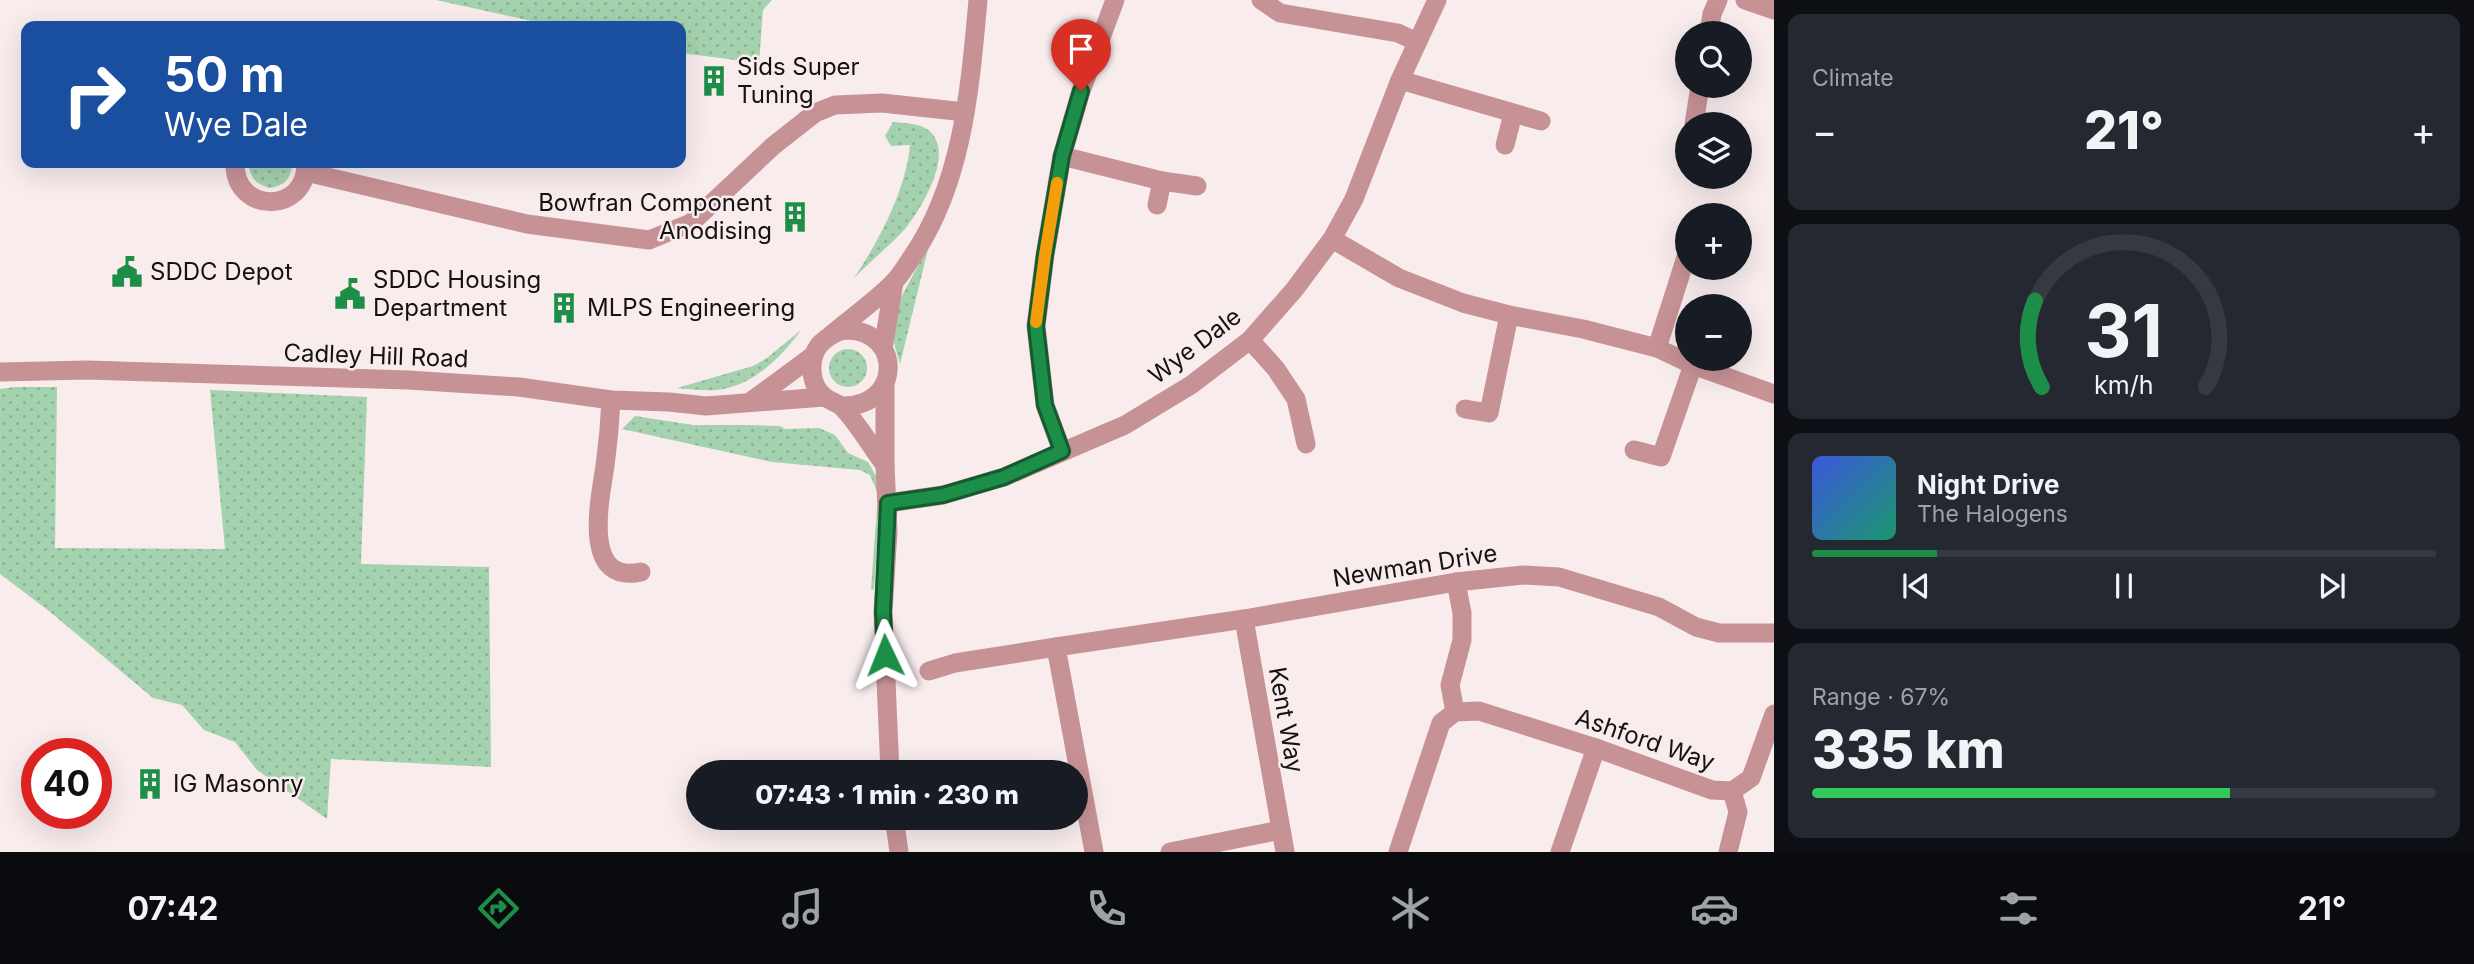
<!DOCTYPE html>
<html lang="en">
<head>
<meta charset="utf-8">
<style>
  :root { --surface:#171b24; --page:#242831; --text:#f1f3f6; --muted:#9ea1a6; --line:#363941; --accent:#1c8e48 }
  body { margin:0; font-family:Inter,sans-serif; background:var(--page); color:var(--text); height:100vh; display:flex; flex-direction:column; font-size:26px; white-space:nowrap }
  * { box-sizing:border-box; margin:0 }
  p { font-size:23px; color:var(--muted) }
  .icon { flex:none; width:38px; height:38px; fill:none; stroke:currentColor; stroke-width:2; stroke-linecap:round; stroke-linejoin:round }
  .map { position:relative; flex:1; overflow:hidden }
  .panel { display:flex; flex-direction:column; gap:14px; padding:14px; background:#0d0f14; width:700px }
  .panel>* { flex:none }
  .hud { position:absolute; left:21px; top:21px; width:665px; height:147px; border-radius:14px; box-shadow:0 7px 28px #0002; background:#1a4fa0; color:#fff; overflow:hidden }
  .fabs { position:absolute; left:1675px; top:21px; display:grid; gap:14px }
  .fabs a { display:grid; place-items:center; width:77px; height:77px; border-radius:50%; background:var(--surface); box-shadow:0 7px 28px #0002; font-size:35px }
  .speed { position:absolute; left:21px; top:738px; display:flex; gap:14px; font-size:35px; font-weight:700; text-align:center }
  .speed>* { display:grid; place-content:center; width:91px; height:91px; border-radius:50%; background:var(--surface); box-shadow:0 7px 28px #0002; line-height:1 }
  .speed .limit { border:10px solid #d22; background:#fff; color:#111 }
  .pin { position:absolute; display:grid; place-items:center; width:60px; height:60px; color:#fff; margin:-72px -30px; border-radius:50% 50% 50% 0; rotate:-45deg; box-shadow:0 0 7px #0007 }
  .pin .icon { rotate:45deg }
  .me { position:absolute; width:77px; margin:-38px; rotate:358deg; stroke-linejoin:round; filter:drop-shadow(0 0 5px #0008) }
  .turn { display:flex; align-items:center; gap:24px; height:147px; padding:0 28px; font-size:32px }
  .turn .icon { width:91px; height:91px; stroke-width:2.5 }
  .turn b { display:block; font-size:49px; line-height:60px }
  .big { font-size:52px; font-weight:800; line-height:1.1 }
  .panel .widget { flex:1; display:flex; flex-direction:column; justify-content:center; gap:10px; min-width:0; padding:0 24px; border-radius:14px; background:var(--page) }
  .panel .dial { align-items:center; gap:0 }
  .dial svg { height:182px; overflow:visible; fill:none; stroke:var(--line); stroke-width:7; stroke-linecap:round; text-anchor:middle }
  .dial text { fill:var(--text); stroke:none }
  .song { display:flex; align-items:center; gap:21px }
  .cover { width:84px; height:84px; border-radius:10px; background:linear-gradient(135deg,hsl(230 70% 55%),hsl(160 70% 35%)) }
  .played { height:7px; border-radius:4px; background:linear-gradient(90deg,var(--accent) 20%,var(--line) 20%) }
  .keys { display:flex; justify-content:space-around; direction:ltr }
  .heat { display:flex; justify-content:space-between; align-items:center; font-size:38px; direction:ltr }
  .charge { height:10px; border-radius:5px; background:linear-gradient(90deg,#34c759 67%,var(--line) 0) }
  .trip { position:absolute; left:686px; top:760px; width:402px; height:70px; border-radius:35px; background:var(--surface); box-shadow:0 7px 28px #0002; font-weight:800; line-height:70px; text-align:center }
  .menu { display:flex; height:112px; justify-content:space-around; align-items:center; background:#090b0e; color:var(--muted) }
  .menu .icon { width:49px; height:49px }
  .menu .active { color:var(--accent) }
  .menu b { font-size:32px; color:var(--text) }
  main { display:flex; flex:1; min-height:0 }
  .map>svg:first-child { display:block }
  .green { fill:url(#green-dots) }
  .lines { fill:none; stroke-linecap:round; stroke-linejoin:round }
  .minor { stroke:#c79296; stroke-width:19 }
  .tertiary { stroke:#c79296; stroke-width:19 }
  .route-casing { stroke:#125c2f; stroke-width:18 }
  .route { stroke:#1c8e48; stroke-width:12 }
  .slow { stroke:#f59e0b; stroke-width:12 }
  .labels { text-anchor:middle; stroke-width:5; stroke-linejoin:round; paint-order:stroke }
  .poi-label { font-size:24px; fill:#161212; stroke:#f8eced; text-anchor:start }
  .street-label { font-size:24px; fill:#161212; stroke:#f8eced }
</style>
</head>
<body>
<main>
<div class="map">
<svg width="1774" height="852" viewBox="0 0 1774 852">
  <defs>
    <pattern id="green-dots" width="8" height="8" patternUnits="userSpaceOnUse" patternTransform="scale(1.75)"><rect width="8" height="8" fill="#a5d2ae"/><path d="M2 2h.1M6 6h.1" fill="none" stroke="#8db395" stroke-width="1.8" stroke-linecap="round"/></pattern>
  </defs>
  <rect width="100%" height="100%" fill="#f8eced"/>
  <g class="green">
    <path d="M436,0H772L763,10L759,63L681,53V26H554Z"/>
    <path d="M893,122C903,123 916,123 925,128C959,147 922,208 905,229C889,246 870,262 854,278C879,241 906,190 910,145L891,146L885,136Z"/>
    <path d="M249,163H292C292,178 284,186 270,188C256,185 249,177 249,163Z"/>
    <path d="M929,245L900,364L893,340L898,303Z"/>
    <path d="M801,330C782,357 751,387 716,390C704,391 690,389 677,388L753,366L767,358Z"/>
    <circle cx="848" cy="368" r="19"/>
    <path d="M14,387H57L55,548L225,549L210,390L367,397L361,564L489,567L491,767L331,759L327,819L257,770L235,742L204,730L182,705L153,698L49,611L0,574V389Z"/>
    <path d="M635,416L693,425H749L780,426L785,429L819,428L835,435L848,453L868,462L876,476L881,494L874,590L871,589L878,494L870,475L860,470L772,462L622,429Z"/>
  </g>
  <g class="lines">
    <g class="minor">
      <path d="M1261,0L1280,13L1398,33L1417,42"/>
      <path d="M1745,0L1774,10"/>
      <path d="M1709,33L1712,14L1718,0"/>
      <path d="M1400,80L1541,121"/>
      <path d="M1694,124L1700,86"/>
      <path d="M1505,145L1513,114"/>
      <path d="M1062,156L1162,181L1197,186"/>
      <path d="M235,163C234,214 307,215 306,163"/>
      <path d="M306,172L527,224L649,240L691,223L773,146L815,113L835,105L882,103L965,112"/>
      <path d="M1157,205L1162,181"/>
      <path d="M1332,239L1399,278L1463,303L1509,315L1583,329L1657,348L1693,365L1774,394"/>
      <path d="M1250,340L1276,369L1296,399L1306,444"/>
      <path d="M1657,348L1687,254"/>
      <path d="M611,400C610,422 608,444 605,466C600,499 581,585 641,572"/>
      <path d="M1465,409L1489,413L1509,315"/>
      <path d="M1634,450L1661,457L1693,365"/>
      <path d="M1062,451L1045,405L1036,326L1045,255L1062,156L1081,91L1115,0"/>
      <path d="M888,503L943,495L1004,477L1125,425L1191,385L1250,340L1294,290L1332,239L1354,199L1400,80L1437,0"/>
      <path d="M1244,619L1285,852"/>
      <path d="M929,671L955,663L1056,647"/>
      <path d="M1455,712L1479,711L1596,748L1712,790L1732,791L1751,778L1774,714"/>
      <path d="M1455,712L1450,685L1462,640V613L1456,582"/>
      <path d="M1094,852L1056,647L1244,619L1456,582L1523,575L1559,577L1659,607L1696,627L1719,633H1774"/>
      <path d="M1170,852L1281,830"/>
      <path d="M1398,852L1441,723L1455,712"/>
      <path d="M1560,852L1596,748"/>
      <path d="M1728,852L1738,812L1732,791"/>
    </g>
    <g class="tertiary">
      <path d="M831,335C851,318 874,302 893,283C900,276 906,266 912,257C963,183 970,88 978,0"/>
      <path d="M883,348L894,282"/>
      <path d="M0,372L87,370L408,380L519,387L611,400L669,402L706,406L824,397"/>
      <path d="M885,383V465L888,531L883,612L890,772"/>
      <path d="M750,402L814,355"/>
      <path d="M842,406C902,407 903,332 848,330C838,330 827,337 820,344C808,359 809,385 825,397C831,402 839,403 843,408C859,425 871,447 885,465"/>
      <path d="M894,817L899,852"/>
    </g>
  </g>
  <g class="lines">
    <defs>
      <path id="route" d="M885,655L883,612L888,503L943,495L1004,477L1062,451L1045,405L1036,326L1045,255L1062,156L1081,91"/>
    </defs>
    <use href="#route" class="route-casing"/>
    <use href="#route" class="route"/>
    <path class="slow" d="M1036,322L1045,255L1057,183"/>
  </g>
  <defs>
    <symbol id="building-bare" viewBox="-9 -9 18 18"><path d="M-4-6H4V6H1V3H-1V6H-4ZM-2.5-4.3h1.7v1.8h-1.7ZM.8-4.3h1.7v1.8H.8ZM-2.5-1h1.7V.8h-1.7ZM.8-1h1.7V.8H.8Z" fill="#1c8e48" stroke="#f8eced" stroke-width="2.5" paint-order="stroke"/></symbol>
    <symbol id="civic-bare" viewBox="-9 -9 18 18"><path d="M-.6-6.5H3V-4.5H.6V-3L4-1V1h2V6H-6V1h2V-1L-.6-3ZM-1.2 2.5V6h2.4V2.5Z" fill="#1c8e48" stroke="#f8eced" stroke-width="2.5" paint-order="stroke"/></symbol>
  </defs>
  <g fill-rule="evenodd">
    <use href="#building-bare" x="692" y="59" width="44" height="44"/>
    <use href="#building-bare" x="773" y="195" width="44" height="44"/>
    <use href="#civic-bare" x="105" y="250" width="44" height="44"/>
    <use href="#civic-bare" x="328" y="272" width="44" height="44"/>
    <use href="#building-bare" x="542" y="286" width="44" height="44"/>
    <use href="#building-bare" x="128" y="762" width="44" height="44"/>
  </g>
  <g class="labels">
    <g class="poi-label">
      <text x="737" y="75">Sids Super<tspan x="737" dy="28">Tuning</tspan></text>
      <text x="772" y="211" text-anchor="end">Bowfran Component<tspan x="772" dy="28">Anodising</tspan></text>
      <text x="150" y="280">SDDC Depot</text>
      <text x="373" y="288">SDDC Housing<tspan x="373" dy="28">Department</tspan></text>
      <text x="587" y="316">MLPS Engineering</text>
      <text x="173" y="792">IG Masonry</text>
    </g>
    <g class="street-label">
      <text transform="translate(1195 346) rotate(-37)" y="8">Wye Dale</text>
      <text transform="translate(376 356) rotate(2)" y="8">Cadley Hill Road</text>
      <text transform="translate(1415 566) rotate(-9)" y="8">Newman Drive</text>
      <text transform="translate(1286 720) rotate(80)" y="8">Kent Way</text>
      <text transform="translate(1645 740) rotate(19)" y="8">Ashford Way</text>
    </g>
  </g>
</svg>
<div class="fabs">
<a><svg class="icon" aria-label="search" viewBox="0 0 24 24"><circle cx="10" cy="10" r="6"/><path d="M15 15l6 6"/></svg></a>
<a><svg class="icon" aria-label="layers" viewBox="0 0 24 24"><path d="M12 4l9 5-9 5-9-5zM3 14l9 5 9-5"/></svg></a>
<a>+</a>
<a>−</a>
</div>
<div class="speed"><div class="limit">40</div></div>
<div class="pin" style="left:1081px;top:91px;background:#d93025"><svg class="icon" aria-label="arrive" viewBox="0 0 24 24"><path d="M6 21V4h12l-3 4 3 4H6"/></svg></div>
<svg class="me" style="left:885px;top:655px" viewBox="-20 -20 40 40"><path d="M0-17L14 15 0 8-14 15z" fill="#1c8e48" stroke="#fff" stroke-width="4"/></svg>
<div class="trip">07:43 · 1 min · 230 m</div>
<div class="hud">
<div class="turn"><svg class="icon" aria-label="right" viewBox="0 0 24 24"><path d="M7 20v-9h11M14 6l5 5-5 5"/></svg><div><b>50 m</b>Wye Dale</div></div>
</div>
</div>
<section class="panel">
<div class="widget"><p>Climate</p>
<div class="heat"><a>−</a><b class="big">21°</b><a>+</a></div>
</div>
<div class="widget dial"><svg viewBox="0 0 100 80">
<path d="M14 69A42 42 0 1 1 86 69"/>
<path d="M14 69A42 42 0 0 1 11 31" stroke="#1c8e48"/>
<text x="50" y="56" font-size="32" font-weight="700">31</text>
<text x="50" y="72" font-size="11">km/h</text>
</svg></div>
<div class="widget">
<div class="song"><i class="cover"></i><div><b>Night Drive</b><p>The Halogens</p></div></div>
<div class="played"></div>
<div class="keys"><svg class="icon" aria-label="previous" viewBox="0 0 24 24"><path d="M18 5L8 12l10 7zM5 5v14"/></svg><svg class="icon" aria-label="pause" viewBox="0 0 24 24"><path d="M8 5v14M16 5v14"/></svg><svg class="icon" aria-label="next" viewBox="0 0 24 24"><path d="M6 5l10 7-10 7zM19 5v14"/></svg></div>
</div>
<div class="widget"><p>Range · 67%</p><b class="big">335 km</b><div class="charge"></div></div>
</section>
</main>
<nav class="menu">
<b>07:42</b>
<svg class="icon active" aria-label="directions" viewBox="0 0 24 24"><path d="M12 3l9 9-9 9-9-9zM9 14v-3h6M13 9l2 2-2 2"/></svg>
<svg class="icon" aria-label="music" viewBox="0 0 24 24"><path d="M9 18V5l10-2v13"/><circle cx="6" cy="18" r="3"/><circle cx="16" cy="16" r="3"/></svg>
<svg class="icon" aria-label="phone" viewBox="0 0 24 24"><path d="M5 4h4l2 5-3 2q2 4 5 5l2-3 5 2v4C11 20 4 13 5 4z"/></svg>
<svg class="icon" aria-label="climate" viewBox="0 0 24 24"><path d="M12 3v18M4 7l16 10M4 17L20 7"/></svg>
<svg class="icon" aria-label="car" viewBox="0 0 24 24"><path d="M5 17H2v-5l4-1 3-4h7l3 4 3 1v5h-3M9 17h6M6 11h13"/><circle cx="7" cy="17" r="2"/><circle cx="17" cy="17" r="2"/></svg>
<svg class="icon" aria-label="filters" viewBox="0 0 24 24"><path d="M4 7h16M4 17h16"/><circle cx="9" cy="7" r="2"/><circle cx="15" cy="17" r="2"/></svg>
<b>21°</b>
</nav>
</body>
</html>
